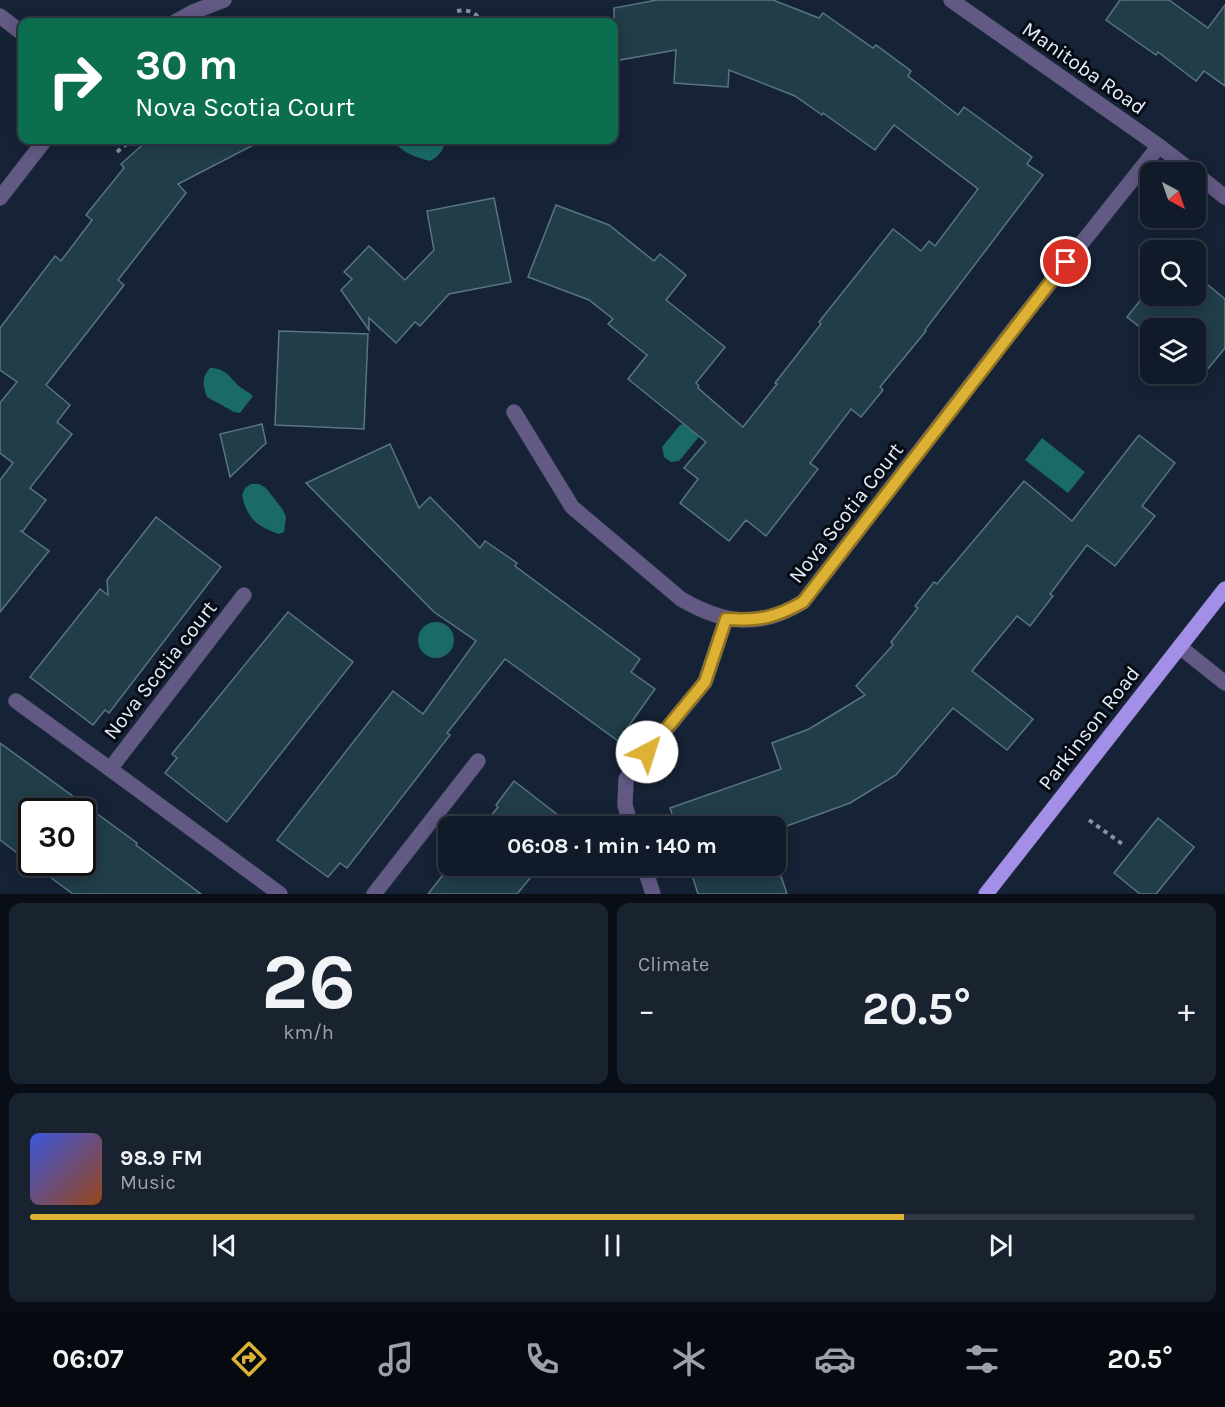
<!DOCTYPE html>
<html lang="en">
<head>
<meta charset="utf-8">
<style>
  :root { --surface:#101a28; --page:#192330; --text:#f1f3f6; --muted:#9ca1a8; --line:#303845; --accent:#ddb133 }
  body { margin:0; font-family:Karla,sans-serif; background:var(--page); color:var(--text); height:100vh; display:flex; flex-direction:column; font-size:22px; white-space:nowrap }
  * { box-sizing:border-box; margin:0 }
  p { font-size:20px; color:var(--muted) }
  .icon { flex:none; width:33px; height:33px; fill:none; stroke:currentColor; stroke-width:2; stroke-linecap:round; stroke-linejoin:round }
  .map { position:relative; height:894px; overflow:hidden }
  .details { display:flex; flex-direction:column; gap:9px; padding:9px; background:#090e16; flex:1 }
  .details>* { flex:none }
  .banner { position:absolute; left:18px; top:18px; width:600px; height:126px; border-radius:12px; box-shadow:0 3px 15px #0003,0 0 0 2px var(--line); background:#0b6e4f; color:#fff; overflow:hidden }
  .needle { width:39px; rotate:140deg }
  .controls { position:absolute; left:1140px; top:162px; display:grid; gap:12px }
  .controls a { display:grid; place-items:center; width:66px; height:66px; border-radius:12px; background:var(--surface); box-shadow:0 3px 15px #0003,0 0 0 2px var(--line); font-size:30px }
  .speed { position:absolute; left:18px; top:798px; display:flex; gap:12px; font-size:30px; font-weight:700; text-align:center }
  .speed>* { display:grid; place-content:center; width:78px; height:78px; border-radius:50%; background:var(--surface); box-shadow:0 3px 15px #0003,0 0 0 2px var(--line); line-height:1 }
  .speed .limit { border:3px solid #111; border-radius:9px; background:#fff; color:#111 }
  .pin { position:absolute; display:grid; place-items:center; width:51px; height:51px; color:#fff; margin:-26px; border:3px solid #fff; border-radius:50%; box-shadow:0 2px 6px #0007 }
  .me { position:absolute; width:66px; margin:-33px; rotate:40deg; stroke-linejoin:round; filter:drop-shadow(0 0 4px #0008) }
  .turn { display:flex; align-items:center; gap:21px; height:126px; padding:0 18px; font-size:27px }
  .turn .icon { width:78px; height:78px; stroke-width:2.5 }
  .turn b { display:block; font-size:42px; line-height:51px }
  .big { font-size:45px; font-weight:700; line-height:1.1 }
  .details .widget { flex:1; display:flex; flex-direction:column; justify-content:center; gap:9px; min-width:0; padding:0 21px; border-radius:12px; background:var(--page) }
  .details .dial { align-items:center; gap:0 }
  .dial b { font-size:78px; line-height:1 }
  .song { display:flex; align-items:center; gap:18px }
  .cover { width:72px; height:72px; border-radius:9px; background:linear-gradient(135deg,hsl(230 70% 55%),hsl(20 70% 35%)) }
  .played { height:6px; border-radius:3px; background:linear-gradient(90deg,var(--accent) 75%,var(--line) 75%) }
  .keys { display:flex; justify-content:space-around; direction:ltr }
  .heat { display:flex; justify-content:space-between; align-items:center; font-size:33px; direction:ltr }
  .details .tiles { flex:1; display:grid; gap:9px; grid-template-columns:1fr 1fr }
  .widget:last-child { grid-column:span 2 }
  .trip { position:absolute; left:438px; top:816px; width:348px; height:60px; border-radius:12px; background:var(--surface); box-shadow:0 3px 15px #0003,0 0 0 2px var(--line); font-weight:700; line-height:60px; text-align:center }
  .tabs { display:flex; height:96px; justify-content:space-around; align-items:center; background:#060a10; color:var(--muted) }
  .tabs .icon { width:42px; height:42px }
  .tabs .active { color:var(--accent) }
  .tabs b { font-size:27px; color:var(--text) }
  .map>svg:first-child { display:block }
  .water { fill:#1a6a67 }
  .building { fill:#203d48; stroke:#577582; stroke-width:1.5; fill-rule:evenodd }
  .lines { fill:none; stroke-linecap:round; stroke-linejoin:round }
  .minor-casing { stroke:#333e51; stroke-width:16 }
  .major-casing { stroke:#333e51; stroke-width:16 }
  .path { stroke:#8691a0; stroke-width:4; stroke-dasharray:4.5 4.5; stroke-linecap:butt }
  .minor { stroke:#625984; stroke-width:15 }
  .major { stroke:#a48fe8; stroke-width:15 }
  .route-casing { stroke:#907321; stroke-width:15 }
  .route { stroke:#ddb133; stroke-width:10 }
  .labels { text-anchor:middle; stroke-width:6; stroke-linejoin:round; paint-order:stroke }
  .street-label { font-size:21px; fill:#e4edfa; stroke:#060b14 }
</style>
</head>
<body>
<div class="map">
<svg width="1225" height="894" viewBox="0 0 1225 894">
  <rect width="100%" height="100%" fill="#162235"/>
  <g class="water">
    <path d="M393,140H445C444,150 439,156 430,161C415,157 402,153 393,140Z"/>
    <path d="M210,368C226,368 229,377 240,387C244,390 249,392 253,396L240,413L234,412L207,397C203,386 201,378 210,368Z"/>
    <path d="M690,422L696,428L698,438L679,461L671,462L664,457L662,447L680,425Z"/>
    <path d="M1042,438L1085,472L1068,493L1025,460Z"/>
    <path d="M251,484H259L266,488L283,510L286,517L284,532L279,534C257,526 247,519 242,495L245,488Z"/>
    <circle cx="436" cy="640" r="18"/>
  </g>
  <g class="building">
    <path d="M657,0H773L819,18L823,13L873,48L876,45L911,71L908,76L958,115L964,107L1001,134L1032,157L1027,164L1043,175L925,330L926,331L880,387L883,390L861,417L851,409L810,463L818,469L766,536L746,520L729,541L680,503L698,479L684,468L706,442L628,379L647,355L608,324L613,319L589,300L528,277L556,205L609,225L654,261L660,254L686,275L666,300L725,347L696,383L699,386L698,388L743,427L777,384L775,383L821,324L819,322L893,229L921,251L929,241L935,246L978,189L894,125L875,150L823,113L822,115L795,96L729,70L728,87L674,83L676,50L614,61V8Z"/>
    <path d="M1120,0H1169L1208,28L1225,5V86L1204,71L1196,81L1158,52L1156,55L1106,20Z"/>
    <path d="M148,140H263L178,184L186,193L118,280L124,285L46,385L70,405L57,422L72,434L30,488L46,500L23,531H21L49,551L0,612V480L13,463L0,453V403L17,382L0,370V328L55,256L61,261L92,220L86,215L124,168L121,164Z"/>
    <path d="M494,198L511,282L449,294L420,326L415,322L396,343L369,318V330L341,290L352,279L344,272L369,246L405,280L434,250L427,211Z"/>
    <path d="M1196,275L1225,299V348L1202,376L1196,371V328H1150V335L1127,317L1150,288V296H1196Z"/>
    <path d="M279,331L368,334L364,429L275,425Z"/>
    <path d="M262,424L266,443L230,477L220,434Z"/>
    <path d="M1139,435L1175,463L1142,506L1155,516L1115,566L1087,545L1050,594L1053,596L1030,626L1017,616L972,671L1033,719L1007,750L953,708L896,775L850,803L776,830V826H676L670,808L781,769L772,743L809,729L865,695L856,686L893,645L891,642L918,608L915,606L934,582L937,584L1024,481L1072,521Z"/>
    <path d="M390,444L419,508L430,497L480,548L485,541L517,563L515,566L640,659L631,672L655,689L618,741L505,659L447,733L450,735L347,868L340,863L328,877L277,840L393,691L423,714L476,641L434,612L306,483Z"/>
    <path d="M156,517L221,567L109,713L105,710L93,725L30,677L100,589L108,595L107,580Z"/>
    <path d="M288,612L353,662L227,822L165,773L177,758L172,754Z"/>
    <path d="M0,743L137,843L136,845L201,894H73L0,840ZM32,812H82V862H32Z"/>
    <path d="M514,781L571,825L569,826H483L498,807L496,805Z"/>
    <path d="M1158,818L1194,847L1156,894H1140L1114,873Z"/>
    <path d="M776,861L787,894H698L689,866H776Z"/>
    <path d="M450,866H540L517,894H428Z"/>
  </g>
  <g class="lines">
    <defs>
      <g id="minor">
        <path d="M951,0L1159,146L1193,172"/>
        <path d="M0,16L22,33"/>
        <path d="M175,22L193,12L224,0"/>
        <path d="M1196,174L1225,197"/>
        <path d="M0,198L45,140"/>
        <path d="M514,412L572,507L681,599C724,624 759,629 803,602L1015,327L1159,146"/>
        <path d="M244,595L110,769L280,894"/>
        <path d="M1180,647L1225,683"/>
        <path d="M16,701L110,769"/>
        <path d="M631,826L625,805L626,779L705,682L726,619"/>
        <path d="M644,866L653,894"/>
        <path d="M374,894L478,761"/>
      </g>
      <path id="major" d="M986,894L1225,589"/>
    </defs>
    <use href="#minor" class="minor-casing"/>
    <use href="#major" class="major-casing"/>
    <g class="path">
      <path d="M457,11C467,9 477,12 481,22"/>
      <path d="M134,140L139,144"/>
      <path d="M117,152L131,140"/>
      <path d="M1089,820L1125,846"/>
    </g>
    <use href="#minor" class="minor"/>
    <use href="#major" class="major"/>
  </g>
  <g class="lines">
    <defs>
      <path id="route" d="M647,752L705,682L726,619C758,621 775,618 803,602L1066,262"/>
    </defs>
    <use href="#route" class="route-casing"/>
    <use href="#route" class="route"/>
  </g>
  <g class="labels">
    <g class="street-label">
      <text transform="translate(1084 68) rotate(35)" y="7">Manitoba Road</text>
      <text transform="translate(846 513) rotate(-52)" y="7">Nova Scotia Court</text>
      <text transform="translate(160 670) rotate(-52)" y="7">Nova Scotia court</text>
      <text transform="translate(1089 728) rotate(-52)" y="7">Parkinson Road</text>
    </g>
  </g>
</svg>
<div class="controls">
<a><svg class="needle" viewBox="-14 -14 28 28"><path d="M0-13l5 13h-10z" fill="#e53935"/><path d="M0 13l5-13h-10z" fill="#9ca1a8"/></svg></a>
<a><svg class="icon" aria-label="search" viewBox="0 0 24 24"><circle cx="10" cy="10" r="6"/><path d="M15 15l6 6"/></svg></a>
<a><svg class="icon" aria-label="layers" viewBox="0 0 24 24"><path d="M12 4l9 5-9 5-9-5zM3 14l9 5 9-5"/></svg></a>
</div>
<div class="speed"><div class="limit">30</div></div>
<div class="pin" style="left:1066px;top:262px;background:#d93025"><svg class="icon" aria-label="arrive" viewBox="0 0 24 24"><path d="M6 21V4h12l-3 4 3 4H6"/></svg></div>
<svg class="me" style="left:647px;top:752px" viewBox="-20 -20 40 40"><circle r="19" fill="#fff"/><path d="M0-13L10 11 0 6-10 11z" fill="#ddb133"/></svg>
<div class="trip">06:08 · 1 min · 140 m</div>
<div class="banner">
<div class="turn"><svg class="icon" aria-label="right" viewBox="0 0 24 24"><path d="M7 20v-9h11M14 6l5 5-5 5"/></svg><div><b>30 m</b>Nova Scotia Court</div></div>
</div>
</div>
<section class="details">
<div class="tiles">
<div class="widget dial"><b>26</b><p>km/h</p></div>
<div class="widget"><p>Climate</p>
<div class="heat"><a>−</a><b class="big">20.5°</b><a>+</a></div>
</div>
<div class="widget">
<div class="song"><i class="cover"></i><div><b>98.9 FM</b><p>Music</p></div></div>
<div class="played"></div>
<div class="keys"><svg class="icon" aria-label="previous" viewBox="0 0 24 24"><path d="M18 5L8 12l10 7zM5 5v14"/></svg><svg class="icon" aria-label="pause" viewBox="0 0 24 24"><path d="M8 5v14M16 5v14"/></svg><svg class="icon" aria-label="next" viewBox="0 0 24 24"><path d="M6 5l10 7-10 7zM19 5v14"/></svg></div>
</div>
</div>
</section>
<nav class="tabs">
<b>06:07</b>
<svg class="icon active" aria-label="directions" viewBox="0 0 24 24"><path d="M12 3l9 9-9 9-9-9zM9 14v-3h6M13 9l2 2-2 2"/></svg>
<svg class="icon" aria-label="music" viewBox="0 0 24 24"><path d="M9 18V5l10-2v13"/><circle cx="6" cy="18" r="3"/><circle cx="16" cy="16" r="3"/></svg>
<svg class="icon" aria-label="phone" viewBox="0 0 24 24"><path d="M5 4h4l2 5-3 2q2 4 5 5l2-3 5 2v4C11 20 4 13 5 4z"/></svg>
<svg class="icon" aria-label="climate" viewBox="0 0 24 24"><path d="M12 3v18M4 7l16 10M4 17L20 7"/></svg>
<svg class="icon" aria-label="car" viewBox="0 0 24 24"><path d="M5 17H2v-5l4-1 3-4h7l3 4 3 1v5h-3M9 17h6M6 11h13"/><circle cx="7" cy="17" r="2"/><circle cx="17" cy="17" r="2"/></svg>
<svg class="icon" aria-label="filters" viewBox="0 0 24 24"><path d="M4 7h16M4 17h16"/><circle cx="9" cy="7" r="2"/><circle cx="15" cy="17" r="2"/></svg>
<b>20.5°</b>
</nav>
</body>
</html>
